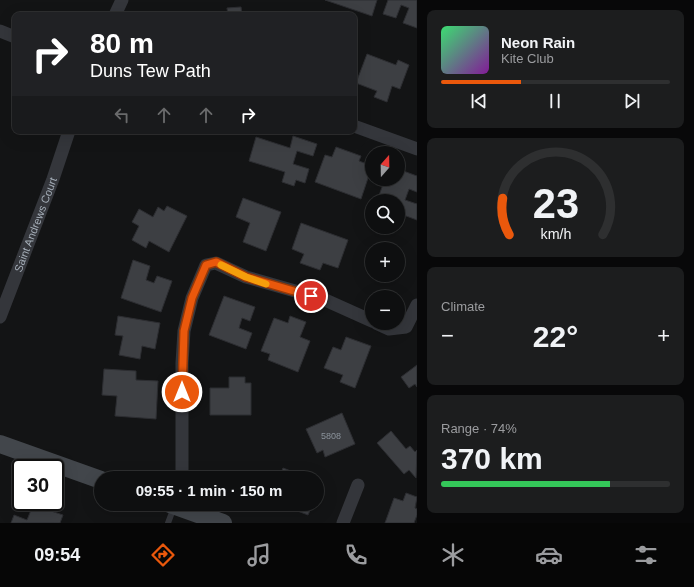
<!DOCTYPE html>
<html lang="en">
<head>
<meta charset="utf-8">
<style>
  :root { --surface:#0e0f10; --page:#1c1d1e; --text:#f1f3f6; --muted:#9b9c9f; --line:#2e2f30; --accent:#ea580c }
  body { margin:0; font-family:Helvetica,sans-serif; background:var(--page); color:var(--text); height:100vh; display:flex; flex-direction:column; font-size:15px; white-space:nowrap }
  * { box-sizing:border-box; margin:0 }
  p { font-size:13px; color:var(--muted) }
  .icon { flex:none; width:22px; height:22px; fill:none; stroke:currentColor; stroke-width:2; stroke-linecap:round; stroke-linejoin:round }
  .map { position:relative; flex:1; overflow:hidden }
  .side { display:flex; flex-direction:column; gap:10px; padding:10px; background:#080809; width:277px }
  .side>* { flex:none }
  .hud { position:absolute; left:12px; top:12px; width:345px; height:122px; border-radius:8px; box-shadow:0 4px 16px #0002,0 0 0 1px var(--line); background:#202124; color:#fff; overflow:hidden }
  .needle { width:26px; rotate:20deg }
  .tools { position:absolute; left:365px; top:146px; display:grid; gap:8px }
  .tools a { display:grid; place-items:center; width:40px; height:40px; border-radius:50%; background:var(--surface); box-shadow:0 4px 16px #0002,0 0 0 1px var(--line); font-size:20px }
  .speed { position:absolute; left:12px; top:459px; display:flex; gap:8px; font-size:20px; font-weight:700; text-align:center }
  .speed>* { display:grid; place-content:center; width:52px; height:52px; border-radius:50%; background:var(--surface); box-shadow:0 4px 16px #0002,0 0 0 1px var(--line); line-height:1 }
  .speed .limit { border:2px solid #111; border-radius:6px; background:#fff; color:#111 }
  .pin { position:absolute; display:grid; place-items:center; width:34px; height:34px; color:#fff; margin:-17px; border:2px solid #fff; border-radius:50%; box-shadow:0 1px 4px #0007 }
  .me { position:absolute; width:44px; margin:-22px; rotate:0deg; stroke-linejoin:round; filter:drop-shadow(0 0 3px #0008) }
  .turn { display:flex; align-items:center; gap:14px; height:84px; padding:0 12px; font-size:18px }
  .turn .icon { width:52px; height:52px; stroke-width:2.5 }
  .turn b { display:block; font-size:28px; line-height:34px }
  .lanes { display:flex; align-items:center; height:38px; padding:0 12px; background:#0003; justify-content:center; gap:20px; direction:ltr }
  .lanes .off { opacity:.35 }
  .big { font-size:30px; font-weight:600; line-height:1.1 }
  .side .tile { flex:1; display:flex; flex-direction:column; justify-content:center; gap:6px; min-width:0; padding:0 14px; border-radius:8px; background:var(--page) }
  .side .dial { align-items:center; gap:0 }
  .dial svg { height:104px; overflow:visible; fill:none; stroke:var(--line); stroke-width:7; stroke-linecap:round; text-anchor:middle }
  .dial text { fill:var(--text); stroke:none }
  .song { display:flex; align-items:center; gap:12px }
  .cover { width:48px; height:48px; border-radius:6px; background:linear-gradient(135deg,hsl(140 70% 55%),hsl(290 70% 35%)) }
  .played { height:4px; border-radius:2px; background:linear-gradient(90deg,var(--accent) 35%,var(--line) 35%) }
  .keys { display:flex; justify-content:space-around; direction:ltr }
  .heat { display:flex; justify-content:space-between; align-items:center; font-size:22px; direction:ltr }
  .charge { height:6px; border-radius:3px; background:linear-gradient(90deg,#34c759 74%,var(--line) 0) }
  .trip { position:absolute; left:94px; top:471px; width:230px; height:40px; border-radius:20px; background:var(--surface); box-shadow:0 4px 16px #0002,0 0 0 1px var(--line); font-weight:600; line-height:40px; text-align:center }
  .dock { display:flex; height:64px; justify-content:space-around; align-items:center; background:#060606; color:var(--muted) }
  .dock .icon { width:28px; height:28px }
  .dock .active { color:var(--accent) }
  .dock b { font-size:18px; color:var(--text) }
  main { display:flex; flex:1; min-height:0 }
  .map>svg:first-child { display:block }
  .building { fill:#3d3f43; stroke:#2d2e32 }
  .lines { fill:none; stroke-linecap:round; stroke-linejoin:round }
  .lane { stroke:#34363b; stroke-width:6 }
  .street { stroke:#34363b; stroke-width:13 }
  .secondary { stroke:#42464b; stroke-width:18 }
  .route-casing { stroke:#983908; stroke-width:10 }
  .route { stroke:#ea580c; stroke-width:7 }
  .slow { stroke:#f59e0b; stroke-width:7 }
  .labels { text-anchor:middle; stroke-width:4; stroke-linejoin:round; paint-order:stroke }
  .number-label { font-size:9px; fill:#8a929a }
  .street-label { font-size:11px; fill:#a4adb7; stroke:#0e0f10 }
</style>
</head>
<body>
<main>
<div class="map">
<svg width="417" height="523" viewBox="0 0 417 523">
  <rect width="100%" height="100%" fill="#131415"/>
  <g class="building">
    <path d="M325,0H377L372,16Z"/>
    <path d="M388,0H417V28L403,23L409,8L401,5L396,18L383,14Z"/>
    <path d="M241,7L242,15H228L227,8Z"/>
    <path d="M367,54L396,65L398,60L409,65L400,89L392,86L387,102L374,97L377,91L356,83Z"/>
    <path d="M293,136L317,144L313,156L297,151L293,164L309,169L305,183L296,180L294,186L282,182L285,172L249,161L256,137L290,148Z"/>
    <path d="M336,147L361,156L359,161L372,166L361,199L315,182L325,155L332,157Z"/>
    <path d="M398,169L417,176V192L409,189L405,200L417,204V220L398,213V201H377L385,179H398Z"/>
    <path d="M243,198L281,212L266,251L243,242L250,223L236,217Z"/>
    <path d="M167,206L187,216L169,252L149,241L146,248L132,240L139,226L132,222L139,209L153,217L158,207L164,211Z"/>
    <path d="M301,223L348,240L338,268L323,263L320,270L300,263L304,254L292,249Z"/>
    <path d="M133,260L150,266L146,280L154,283L157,276L172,281L161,312L121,298Z"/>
    <path d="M224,296L255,307L250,321L242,318L239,328L252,333L246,349L209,335Z"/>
    <path d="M118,316L160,323L155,349L142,346L140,359L119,355L123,336L115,335Z"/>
    <path d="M290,316L306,322L300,337L310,341L298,372L268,360L270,354L261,351L274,318L288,323Z"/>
    <path d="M346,337L371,346L355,388L340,382L343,375L324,368L333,347L341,350Z"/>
    <path d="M417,365V387L415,384L409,388L401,377Z"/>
    <path d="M104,369L136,371V380L158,381L156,419L115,416L117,396L102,395Z"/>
    <path d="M229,377H245V383H251V415H210V388H229Z"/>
    <path d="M342,413L355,444L325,457L323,450L317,453L306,429Z"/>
    <path d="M391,431L406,449L410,446L415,452L417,450L416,478L409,470L404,474L377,443Z"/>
    <path d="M283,468L309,478H279Z"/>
    <path d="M406,493L417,497L415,508L417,509V515L414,523H385L394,498L403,501Z"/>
    <path d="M279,504H308L307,506L311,508L308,515Z"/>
    <path d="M33,505L63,515L60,523H11L14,515L27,520Z"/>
  </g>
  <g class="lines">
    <path class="lane" d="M168,523L174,507"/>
    <g class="street">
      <path d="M115,15L122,0"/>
      <path d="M0,31L15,37"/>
      <path d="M354,126L417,149"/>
      <path id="s1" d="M0,317L53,179L69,131"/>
      <path d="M376,323L389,329L406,327L417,305"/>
      <path d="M182,478V363L184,331L192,298L206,265L216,263L246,277L323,299L372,321"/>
      <path d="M343,523L358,485"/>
    </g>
    <g class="secondary">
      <path d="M0,444L101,480"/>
      <path d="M170,504L223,523"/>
    </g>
  </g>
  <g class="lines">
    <defs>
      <path id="route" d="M182,392L184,331L192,298L206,265L216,262L246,277L311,296"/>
    </defs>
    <use href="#route" class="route-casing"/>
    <use href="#route" class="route"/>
    <path class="slow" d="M221,265L246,277L266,284"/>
  </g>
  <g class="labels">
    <g class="number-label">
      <text x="331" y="439">5808</text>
    </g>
    <g class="street-label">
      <text dy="4" stroke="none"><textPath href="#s1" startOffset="99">Saint Andrews Court</textPath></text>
    </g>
  </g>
</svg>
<div class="tools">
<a><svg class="needle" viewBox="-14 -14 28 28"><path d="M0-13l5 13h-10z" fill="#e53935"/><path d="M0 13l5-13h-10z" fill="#9b9c9f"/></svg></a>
<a><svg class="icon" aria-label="search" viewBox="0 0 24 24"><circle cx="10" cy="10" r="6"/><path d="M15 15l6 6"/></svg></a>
<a>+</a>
<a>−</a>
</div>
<div class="speed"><div class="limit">30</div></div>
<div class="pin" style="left:311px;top:296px;background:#d93025"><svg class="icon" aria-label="arrive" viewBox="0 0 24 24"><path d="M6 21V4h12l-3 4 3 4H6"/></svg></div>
<svg class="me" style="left:182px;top:392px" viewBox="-20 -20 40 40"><circle r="17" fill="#ea580c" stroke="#fff" stroke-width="3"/><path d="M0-11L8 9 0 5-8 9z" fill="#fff"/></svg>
<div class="trip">09:55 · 1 min · 150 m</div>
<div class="hud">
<div class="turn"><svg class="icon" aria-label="right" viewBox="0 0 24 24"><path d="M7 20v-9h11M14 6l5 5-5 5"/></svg><div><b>80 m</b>Duns Tew Path</div></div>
<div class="lanes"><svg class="icon off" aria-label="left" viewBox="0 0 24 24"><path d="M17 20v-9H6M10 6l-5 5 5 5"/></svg><svg class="icon off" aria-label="ahead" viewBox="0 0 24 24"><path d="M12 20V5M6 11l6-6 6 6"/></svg><svg class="icon off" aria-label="ahead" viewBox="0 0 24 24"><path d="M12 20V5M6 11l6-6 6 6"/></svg><svg class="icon" aria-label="right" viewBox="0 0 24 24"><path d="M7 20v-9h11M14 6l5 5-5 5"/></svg></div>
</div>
</div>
<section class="side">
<div class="tile">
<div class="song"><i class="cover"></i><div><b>Neon Rain</b><p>Kite Club</p></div></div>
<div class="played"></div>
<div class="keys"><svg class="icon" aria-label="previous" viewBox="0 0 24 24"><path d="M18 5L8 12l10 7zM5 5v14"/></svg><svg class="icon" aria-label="pause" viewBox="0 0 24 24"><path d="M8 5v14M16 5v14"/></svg><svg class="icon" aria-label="next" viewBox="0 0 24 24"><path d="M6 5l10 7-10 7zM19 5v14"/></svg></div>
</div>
<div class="tile dial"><svg viewBox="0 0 100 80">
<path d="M14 69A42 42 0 1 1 86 69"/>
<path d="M14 69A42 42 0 0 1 9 41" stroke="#ea580c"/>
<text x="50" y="56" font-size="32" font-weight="700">23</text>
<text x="50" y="72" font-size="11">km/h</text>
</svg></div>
<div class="tile"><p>Climate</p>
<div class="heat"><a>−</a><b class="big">22°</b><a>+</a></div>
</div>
<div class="tile"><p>Range · 74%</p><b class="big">370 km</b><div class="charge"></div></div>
</section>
</main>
<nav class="dock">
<b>09:54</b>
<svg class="icon active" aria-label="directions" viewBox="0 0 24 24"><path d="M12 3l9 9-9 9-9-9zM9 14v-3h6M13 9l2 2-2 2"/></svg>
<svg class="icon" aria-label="music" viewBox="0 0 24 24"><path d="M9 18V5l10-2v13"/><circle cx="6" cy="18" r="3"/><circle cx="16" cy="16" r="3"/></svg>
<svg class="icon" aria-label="phone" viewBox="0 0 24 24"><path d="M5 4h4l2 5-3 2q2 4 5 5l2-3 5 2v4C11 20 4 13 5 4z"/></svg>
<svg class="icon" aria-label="climate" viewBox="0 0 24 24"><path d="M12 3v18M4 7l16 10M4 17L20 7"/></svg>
<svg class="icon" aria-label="car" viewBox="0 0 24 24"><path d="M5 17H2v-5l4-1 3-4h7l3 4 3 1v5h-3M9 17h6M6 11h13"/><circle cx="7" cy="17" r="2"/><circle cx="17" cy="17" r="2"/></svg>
<svg class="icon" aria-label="filters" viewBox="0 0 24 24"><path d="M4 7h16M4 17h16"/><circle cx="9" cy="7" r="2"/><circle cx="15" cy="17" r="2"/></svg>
</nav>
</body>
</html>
